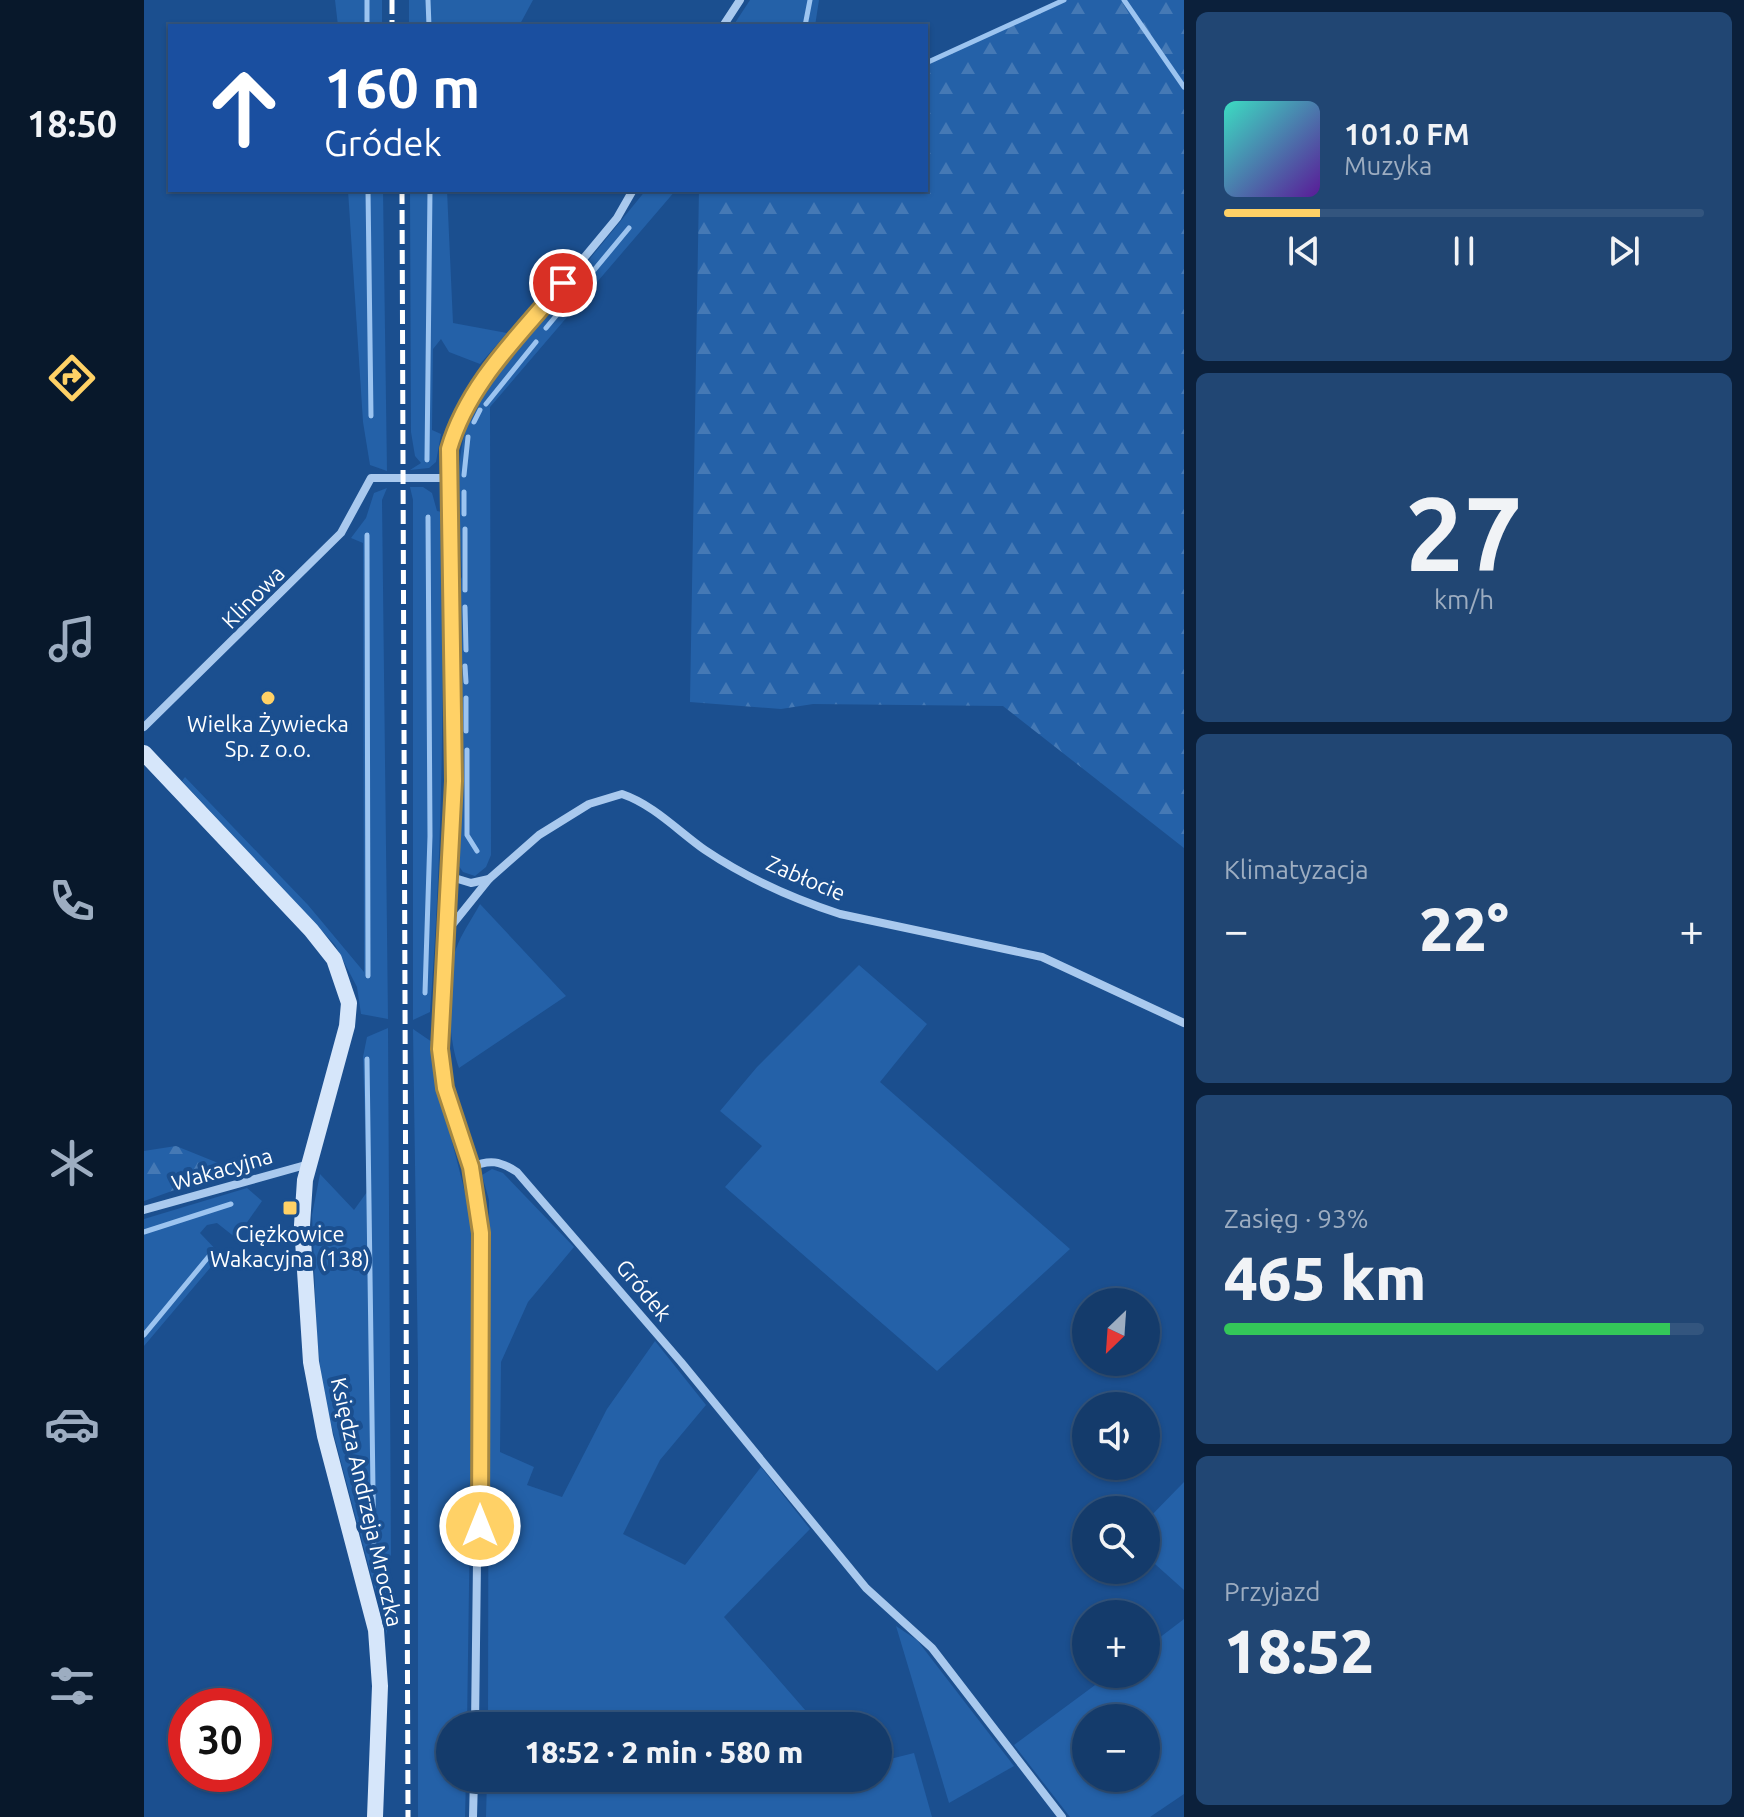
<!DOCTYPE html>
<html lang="pl">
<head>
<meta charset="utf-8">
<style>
  :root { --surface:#143b6b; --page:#214673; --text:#f1f3f6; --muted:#9dadc1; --line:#33557e; --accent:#ffd166 }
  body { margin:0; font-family:Ubuntu,sans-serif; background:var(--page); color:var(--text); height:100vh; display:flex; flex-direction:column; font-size:30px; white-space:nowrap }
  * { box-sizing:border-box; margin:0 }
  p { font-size:26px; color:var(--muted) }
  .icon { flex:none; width:44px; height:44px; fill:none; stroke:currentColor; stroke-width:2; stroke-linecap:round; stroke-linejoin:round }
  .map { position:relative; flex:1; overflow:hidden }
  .details { display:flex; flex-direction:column; gap:12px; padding:12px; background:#0b203b; width:560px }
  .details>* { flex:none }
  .banner { position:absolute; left:24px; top:24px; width:760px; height:168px; border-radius:0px; box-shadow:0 2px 6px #0004,0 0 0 2px var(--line); background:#1a4fa0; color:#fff; overflow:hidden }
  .needle { width:52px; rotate:205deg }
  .buttons { position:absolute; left:928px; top:1288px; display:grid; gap:16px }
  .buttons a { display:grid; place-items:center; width:88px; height:88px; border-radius:50%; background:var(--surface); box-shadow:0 2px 6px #0004,0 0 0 2px var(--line); font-size:40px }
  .speed { position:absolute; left:24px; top:1688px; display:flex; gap:16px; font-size:40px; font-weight:700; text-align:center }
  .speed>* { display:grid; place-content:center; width:104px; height:104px; border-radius:50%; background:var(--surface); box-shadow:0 2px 6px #0004,0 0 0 2px var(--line); line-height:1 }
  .speed .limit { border:12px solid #d22; background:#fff; color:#111 }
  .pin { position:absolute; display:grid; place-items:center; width:68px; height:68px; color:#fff; margin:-34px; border:4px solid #fff; border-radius:50%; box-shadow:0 2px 8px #0007 }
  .me { position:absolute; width:88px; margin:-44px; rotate:0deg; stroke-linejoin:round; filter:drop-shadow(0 0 6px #0008) }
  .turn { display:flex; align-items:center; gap:28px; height:168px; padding:0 24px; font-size:36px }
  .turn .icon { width:104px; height:104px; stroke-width:2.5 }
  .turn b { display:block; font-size:56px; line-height:68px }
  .big { font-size:60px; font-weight:800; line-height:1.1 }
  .details .widget { flex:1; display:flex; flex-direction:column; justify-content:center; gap:12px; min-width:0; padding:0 28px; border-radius:12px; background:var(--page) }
  .details .dial { align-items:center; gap:0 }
  .dial b { font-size:104px; line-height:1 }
  .song { display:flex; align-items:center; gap:24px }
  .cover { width:96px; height:96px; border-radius:12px; background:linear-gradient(135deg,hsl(170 70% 55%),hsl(270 70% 35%)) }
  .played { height:8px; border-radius:4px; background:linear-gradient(90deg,var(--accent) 20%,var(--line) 20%) }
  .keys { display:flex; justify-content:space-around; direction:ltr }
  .heat { display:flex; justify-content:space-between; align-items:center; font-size:44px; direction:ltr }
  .charge { height:12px; border-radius:6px; background:linear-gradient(90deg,#34c759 93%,var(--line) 0) }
  .trip { position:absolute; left:292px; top:1712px; width:456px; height:80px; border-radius:40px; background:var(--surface); box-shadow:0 2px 6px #0004,0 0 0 2px var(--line); font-weight:800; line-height:80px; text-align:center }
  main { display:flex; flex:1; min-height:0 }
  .menu { display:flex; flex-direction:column; width:144px; justify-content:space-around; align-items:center; background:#08182b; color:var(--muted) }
  .menu .icon { width:56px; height:56px }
  .menu .selected { color:var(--accent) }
  .menu b { font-size:36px; color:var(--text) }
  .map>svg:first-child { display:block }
  .green { fill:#2461a8; fill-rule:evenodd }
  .forest { fill:url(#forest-firs) }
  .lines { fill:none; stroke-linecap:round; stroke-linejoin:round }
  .stream { stroke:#9cc4f0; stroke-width:5 }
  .street { stroke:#a9c9ee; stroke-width:8 }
  .secondary { stroke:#d6e6fa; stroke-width:16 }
  .rail { stroke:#fff; stroke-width:5; stroke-dasharray:14 6; stroke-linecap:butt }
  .route-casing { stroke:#a68842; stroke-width:20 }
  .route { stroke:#ffd166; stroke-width:14 }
  .poi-dot { fill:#ffd166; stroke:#1b4f8f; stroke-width:3 }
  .labels { text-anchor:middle; stroke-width:8; stroke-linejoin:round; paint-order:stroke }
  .street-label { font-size:22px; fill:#fff; stroke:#1b4f8f }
  .poi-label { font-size:22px; fill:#fff; stroke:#1b4f8f }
</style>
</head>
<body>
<main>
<nav class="menu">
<b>18:50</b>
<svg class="icon selected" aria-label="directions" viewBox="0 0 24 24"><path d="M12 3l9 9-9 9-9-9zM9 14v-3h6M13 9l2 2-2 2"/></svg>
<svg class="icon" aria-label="music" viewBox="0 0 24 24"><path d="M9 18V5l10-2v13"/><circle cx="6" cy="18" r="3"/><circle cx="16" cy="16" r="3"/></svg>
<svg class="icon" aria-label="phone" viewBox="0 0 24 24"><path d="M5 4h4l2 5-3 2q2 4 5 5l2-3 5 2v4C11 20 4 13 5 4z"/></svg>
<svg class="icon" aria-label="climate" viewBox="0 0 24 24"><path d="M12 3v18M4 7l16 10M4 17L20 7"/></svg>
<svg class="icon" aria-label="car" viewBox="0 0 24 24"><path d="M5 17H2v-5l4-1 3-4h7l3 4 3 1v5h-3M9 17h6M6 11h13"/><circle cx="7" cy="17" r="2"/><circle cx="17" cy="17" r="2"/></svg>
<svg class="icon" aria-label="filters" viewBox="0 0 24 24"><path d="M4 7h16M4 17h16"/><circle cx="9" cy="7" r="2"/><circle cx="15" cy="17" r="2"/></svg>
</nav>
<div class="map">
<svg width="1040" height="1817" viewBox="0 0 1040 1817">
  <defs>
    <pattern id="forest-firs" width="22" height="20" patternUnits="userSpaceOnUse" patternTransform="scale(2)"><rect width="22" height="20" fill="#2461a8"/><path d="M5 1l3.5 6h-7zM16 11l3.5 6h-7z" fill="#4579b5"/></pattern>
  </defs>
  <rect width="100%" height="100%" fill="#1b4f8f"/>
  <g class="green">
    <path d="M191,0H238V26H194Z"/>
    <path d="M265,0H389L375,26H265Z"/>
    <path d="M606,0H675L671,26H589Z"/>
    <path d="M204,190H239L243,471L226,465L219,422Z"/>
    <path d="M266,190H303L309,323L363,333L336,364L305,352L297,339L289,349L288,430L297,434L292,462L285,468L266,470L277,463L271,456L267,432Z"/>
    <path d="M502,190H532L346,407L347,855L342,867L331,876L319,872L312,862L313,609V586L318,577C316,527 308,469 324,422L321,418L333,397Z"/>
    <path d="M266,487H279L288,493L293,511L298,512C300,679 299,845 286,1012L269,1020V500Z"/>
    <path d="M243,488L238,500L244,1019L217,1014L213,987L191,945L38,781L41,777L164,905L220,972L219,543L207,538L222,518L230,493Z"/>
    <path d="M336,904L422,996L315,1068C304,1039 301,979 312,949C317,934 328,919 336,904Z"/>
    <path d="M715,965L783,1024L736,1082L926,1249L793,1371L581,1187L618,1146L576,1111L613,1067Z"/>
    <path d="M244,1028L247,1560L243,1558V1635L179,1394L173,1338L168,1215L176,1174L210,1210L223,1192L219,1057L223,1037Z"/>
    <path d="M269,1029L288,1042C295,1110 320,1172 330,1239L323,1726H306V1778H322L321,1817H274V1366Z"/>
    <path d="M348,1169L359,1173L430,1247L384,1302L357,1362L356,1452L390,1467L383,1485L418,1497L463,1409L511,1341L562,1405L516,1460L479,1534L541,1565L617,1467L666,1529L580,1617L675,1726H344L345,1200L338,1175Z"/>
    <path d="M103,1188L118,1201L92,1238L73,1223L63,1225L56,1233L77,1255L0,1346V1219Z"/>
    <path d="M1040,1482V1590L1002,1556V1521Z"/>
    <path d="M1040,1619V1794L1006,1817H926L870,1745L966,1674H1002V1648ZM942,1718H1002V1778H942Z"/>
    <path d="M752,1626L773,1640L870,1766L805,1803Z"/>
    <path d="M770,1753L788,1817H342L343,1778H734V1762Z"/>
  </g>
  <g class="forest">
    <path d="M917,0H1040V848L859,706L669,704L637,709L546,702L555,190H782V63Z"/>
    <path d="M32,1146L89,1169L0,1201V1151Z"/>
  </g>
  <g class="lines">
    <g class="stream">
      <path d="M223,0V26"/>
      <path d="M284,0L285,26"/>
      <path d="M980,0L1040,87"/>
      <path d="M661,26L666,0"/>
      <path d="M782,63L920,0"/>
      <path d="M224,190L227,416"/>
      <path d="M402,328L485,228"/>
      <path d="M342,404L392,342"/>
      <path d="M330,422L336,410"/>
      <path d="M283,460L286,190"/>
      <path d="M320,475L324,437"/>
      <path d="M320,492V514"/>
      <path d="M321,529V590"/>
      <path d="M223,535L224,976"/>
      <path d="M321,607L322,650"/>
      <path d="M321,666L322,682"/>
      <path d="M322,731V698"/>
      <path d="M323,750V835L333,851"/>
      <path d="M281,993L286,836L284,517"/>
      <path d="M223,1059L230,1562"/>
      <path d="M0,1232L87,1204"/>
      <path d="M0,1335L66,1255"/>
    </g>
    <g class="street">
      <path d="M579,26L596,0"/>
      <path d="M0,727L197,533L227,478H304"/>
      <path d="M304,876L327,883L345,879L395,835L445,804L478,794C510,805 534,831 561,850C601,877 650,899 696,914L898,957L1040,1023"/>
      <path d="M300,935L345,879"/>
      <path d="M327,1167C346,1159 356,1161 373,1172L537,1362L722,1588L788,1648L918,1817"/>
      <path d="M0,1210L165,1164"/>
      <path d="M331,1726L337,1233L327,1167L301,1088L296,1049L310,781L305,449L313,421L327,394L473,218L489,190"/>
      <path d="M329,1817L330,1778"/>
    </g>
    <path class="secondary" d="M0,753L167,930L190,959L205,1003L203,1026L161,1180L158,1225L167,1362L181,1436L232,1630L236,1686L231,1817"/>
    <g class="rail">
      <path d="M248,0V26"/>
      <path d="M258,190L264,1817"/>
    </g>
  </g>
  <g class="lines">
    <defs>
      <path id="route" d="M336,1526L337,1233L327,1167L301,1088L296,1049L310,781L305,449C324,383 376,335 419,283"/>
    </defs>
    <use href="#route" class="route-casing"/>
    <use href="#route" class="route"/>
  </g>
  <g class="poi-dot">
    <circle cx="124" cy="698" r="8"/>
    <rect x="138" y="1200" width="16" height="16" rx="4"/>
  </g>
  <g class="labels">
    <g class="street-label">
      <text transform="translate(109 597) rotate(-45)" y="8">Klinowa</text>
      <text transform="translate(662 878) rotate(23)" y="8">Zabłocie</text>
      <text transform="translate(78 1169) rotate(-16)" y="8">Wakacyjna</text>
      <text transform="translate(500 1290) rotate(50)" y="8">Gródek</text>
      <text transform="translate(223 1502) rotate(77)" y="8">Księdza Andrzeja Mroczka</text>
    </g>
    <g class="poi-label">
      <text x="124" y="732">Wielka Żywiecka<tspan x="124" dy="25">Sp. z o.o.</tspan></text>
      <text x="146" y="1242">Ciężkowice<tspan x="146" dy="25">Wakacyjna (138)</tspan></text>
    </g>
  </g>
</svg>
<div class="buttons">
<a><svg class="needle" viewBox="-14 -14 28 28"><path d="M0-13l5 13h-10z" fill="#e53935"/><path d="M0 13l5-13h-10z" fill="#9dadc1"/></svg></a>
<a><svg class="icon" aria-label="sound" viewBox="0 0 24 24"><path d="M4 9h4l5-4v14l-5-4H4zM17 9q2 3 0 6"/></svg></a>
<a><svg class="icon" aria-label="search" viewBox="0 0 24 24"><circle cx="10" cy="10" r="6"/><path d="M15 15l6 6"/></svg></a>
<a>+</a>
<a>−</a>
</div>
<div class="speed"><div class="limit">30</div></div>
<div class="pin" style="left:419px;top:283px;background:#d93025"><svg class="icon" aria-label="arrive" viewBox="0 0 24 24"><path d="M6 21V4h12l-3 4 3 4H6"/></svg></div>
<svg class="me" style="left:336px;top:1526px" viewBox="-20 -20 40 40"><circle r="17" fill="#ffd166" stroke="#fff" stroke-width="3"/><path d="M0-11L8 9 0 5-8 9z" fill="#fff"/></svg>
<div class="trip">18:52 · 2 min · 580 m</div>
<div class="banner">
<div class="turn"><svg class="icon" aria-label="ahead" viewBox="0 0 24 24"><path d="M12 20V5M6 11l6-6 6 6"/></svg><div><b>160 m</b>Gródek</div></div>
</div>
</div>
<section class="details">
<div class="widget">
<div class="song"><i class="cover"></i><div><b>101.0 FM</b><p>Muzyka</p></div></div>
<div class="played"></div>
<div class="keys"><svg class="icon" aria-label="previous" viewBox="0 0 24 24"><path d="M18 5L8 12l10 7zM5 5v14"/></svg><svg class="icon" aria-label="pause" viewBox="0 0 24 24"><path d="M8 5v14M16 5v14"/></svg><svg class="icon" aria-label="next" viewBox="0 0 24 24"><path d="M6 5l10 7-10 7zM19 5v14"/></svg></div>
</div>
<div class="widget dial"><b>27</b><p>km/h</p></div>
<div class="widget"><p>Klimatyzacja</p>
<div class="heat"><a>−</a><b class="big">22°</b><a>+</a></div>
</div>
<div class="widget"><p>Zasięg · 93%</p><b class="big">465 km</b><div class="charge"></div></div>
<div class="widget"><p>Przyjazd</p><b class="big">18:52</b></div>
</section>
</main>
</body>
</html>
